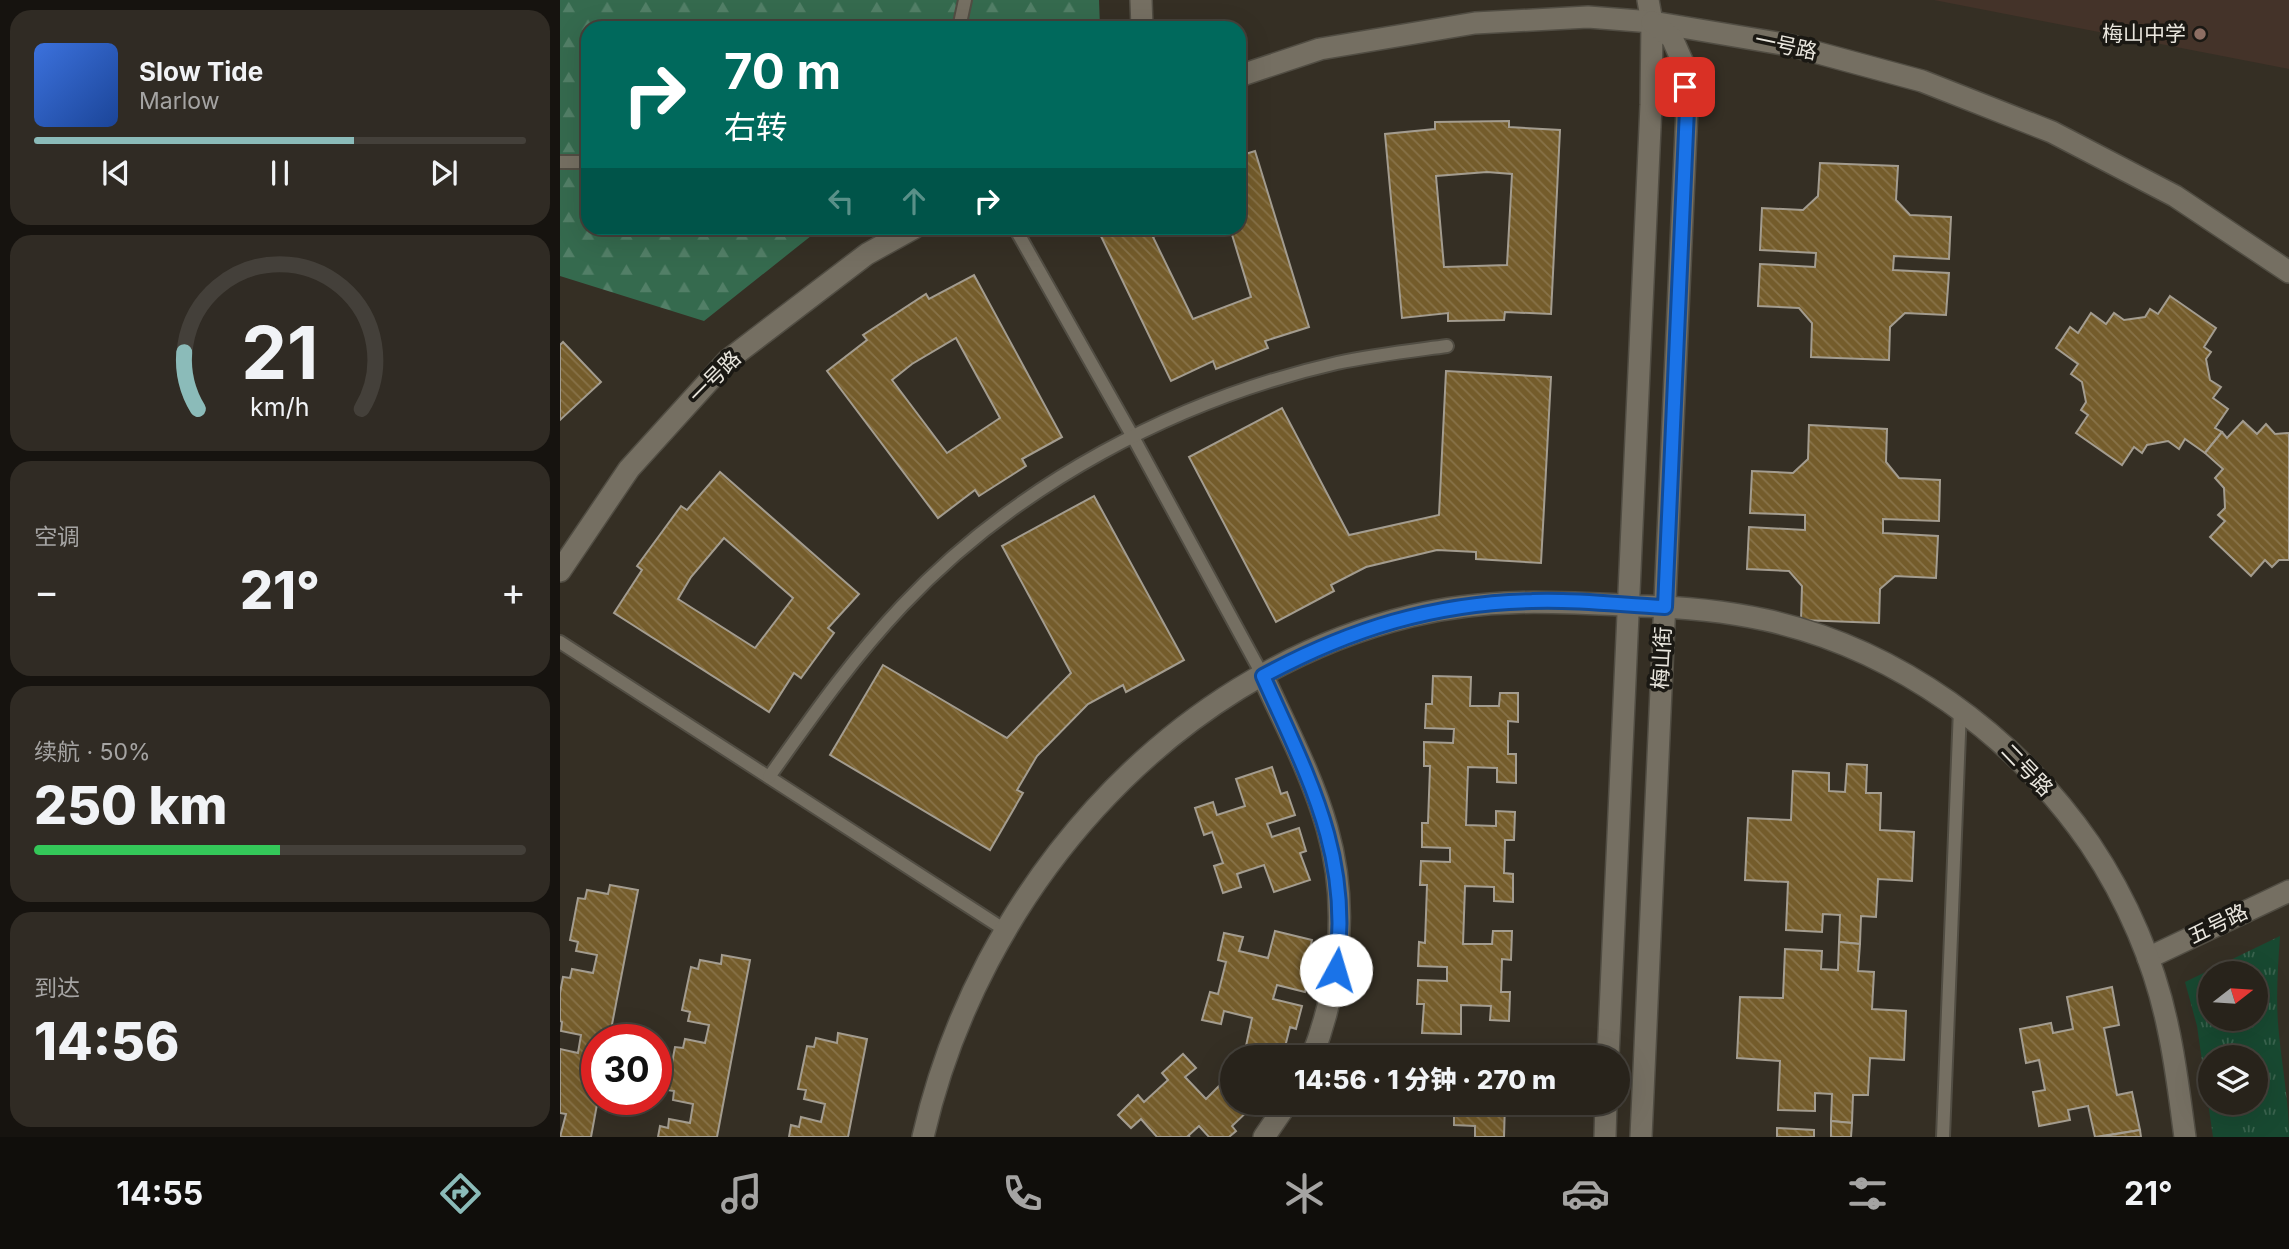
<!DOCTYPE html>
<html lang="zh">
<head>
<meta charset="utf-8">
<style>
  :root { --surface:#28231b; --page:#302b24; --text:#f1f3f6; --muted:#a5a4a3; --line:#44403a; --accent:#8bbbb9 }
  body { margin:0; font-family:Inter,"Noto Sans SC",sans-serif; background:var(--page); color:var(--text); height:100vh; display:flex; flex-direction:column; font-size:26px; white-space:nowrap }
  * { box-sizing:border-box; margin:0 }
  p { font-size:23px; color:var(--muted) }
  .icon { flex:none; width:38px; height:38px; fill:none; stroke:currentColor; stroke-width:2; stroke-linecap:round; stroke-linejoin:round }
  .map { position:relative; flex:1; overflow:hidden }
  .drawer { display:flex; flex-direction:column; gap:10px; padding:10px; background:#16130f; width:560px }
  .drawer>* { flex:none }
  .top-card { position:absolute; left:21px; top:21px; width:665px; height:214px; border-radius:21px; box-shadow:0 7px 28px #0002,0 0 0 2px var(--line); background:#00695c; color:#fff; overflow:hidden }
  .needle { width:46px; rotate:73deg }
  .fabs { position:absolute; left:1638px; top:961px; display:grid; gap:14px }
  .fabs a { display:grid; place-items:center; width:70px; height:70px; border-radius:50%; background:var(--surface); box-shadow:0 7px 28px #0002,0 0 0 2px var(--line); font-size:35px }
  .speed { position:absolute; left:21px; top:1024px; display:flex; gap:14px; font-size:35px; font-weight:700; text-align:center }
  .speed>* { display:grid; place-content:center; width:91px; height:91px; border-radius:50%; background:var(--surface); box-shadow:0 7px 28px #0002,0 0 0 2px var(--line); line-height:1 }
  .speed .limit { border:10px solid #d22; background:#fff; color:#111 }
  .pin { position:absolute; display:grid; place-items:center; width:60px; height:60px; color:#fff; margin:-30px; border-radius:14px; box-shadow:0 4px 10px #0006 }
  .me { position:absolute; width:77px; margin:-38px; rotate:6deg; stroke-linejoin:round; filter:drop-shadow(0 0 5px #0008) }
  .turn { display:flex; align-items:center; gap:24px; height:147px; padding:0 28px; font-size:32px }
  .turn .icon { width:91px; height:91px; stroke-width:2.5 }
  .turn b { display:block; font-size:49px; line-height:60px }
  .lanes { display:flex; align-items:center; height:66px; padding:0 28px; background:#0003; justify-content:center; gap:35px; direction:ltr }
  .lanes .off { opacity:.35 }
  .big { font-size:52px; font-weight:800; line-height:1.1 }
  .drawer .card { flex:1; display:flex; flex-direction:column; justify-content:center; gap:10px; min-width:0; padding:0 24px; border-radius:21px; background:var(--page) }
  .drawer .dial { align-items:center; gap:0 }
  .dial svg { height:182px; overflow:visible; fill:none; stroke:var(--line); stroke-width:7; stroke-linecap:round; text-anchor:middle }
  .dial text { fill:var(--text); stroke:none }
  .song { display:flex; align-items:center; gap:21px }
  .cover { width:84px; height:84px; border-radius:10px; background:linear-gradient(135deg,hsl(220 70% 55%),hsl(220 70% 35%)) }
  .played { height:7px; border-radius:4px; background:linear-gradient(90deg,var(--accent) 65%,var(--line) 65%) }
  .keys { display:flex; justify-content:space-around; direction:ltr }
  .heat { display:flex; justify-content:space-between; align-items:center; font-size:38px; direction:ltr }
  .charge { height:10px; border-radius:5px; background:linear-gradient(90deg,#34c759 50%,var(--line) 0) }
  .trip { position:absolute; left:660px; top:1045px; width:410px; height:70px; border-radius:35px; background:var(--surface); box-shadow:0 7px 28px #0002,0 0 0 2px var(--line); font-weight:800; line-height:70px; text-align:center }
  .menu { display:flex; height:112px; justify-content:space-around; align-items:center; background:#100e0b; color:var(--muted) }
  .menu .icon { width:49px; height:49px }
  .menu .on { color:var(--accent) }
  .menu b { font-size:32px; color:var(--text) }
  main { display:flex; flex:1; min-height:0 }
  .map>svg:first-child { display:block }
  .education { fill:#443329 }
  .forest { fill:url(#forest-firs) }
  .park { fill:url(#park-tufts); fill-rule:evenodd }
  .building { fill:url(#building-back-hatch); stroke:#a39c8f; stroke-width:2; fill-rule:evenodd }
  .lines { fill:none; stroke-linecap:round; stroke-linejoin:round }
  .lane-casing { stroke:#514d43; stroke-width:16 }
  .street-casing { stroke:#514d43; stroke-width:24 }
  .secondary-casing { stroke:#514d43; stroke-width:24 }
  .lane { stroke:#756f62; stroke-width:12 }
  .street { stroke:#756f62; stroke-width:21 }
  .secondary { stroke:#756f62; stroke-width:21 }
  .route-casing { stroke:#114b97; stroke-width:18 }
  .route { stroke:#1a73e8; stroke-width:12 }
  .education-dot { fill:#8d6e63; stroke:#1a1813; stroke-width:2.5 }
  .labels { text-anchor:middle; stroke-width:7; stroke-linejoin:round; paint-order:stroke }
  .poi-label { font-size:21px; fill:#e9e6de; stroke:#1a1813; text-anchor:end }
  .street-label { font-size:21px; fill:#e9e6de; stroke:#1a1813 }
</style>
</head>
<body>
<main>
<section class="drawer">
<div class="card">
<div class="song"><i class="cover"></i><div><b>Slow Tide</b><p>Marlow</p></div></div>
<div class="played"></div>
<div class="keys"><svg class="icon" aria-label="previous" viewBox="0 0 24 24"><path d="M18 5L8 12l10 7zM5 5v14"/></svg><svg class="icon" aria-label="pause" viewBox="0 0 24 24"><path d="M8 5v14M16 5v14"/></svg><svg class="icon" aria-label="next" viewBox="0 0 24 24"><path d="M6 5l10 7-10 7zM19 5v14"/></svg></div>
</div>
<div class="card dial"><svg viewBox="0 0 100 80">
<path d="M14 69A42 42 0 1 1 86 69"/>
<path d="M14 69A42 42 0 0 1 8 44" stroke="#8bbbb9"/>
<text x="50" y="56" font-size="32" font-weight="700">21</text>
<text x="50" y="72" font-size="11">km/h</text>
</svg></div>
<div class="card"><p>空调</p>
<div class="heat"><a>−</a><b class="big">21°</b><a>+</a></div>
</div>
<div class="card"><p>续航 · 50%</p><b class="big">250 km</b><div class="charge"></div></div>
<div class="card"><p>到达</p><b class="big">14:56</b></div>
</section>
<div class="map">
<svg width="1729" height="1137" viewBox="0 0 1729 1137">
  <defs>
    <pattern id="forest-firs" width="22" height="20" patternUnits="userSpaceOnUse" patternTransform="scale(1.75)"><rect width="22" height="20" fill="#356a4e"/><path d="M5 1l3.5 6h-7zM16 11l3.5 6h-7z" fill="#527f67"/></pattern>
    <pattern id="park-tufts" width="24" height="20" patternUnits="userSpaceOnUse" patternTransform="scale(1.75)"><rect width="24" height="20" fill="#184931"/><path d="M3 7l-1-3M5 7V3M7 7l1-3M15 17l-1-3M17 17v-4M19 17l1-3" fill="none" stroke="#3a634e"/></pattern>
    <pattern id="building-back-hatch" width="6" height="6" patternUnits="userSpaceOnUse" patternTransform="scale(1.75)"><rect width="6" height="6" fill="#745c2b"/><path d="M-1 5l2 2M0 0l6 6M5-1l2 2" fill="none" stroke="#887349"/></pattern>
  </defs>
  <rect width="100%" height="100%" fill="#352f24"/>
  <path class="education" d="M1374,0H1729V69Z"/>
  <path class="forest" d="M0,0H539L540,28H28V228H261L144,321L0,276Z"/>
  <path class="park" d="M1720,936C1718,965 1716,994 1718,1023C1721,1062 1729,1099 1729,1137H1653L1637,1026L1625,982ZM1650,973H1696V1018H1650ZM1650,1057H1696V1102H1650Z"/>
  <g class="building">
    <path d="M949,121V127L1000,130L991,314L945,312L944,320L888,321V313L842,318L825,134L875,129V122ZM927,172L952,174L947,265L884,267L876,176Z"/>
    <path d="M695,151L749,327L705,341L708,348L656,369L653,361L611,381L537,228H611L593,237L633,319L691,297L670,228H679V156Z"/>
    <path d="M1260,163L1338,166L1336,200L1350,215L1391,217L1389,259L1334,256L1333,270L1389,273L1386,315L1345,313L1330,327L1329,360L1251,357L1252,323L1239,308L1198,306L1200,264L1255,267L1256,253L1200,250L1202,208L1243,210L1258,196Z"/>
    <path d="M414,275L502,437L462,459L466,466L419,496L415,490L378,518L267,371L307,340L303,335L366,294L369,299ZM396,338L440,418L387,453L332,380L352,364Z"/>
    <path d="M1610,296L1656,328L1644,347L1651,352L1646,359L1650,380L1661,387L1653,398L1668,409L1655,428L1662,432L1645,453L1625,439L1619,449L1608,441L1587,445L1582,453L1574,447L1562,465L1516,433L1528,415L1521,410L1526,402L1522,382L1511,374L1518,364L1496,348L1510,327L1518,333L1531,313L1546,324L1554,313L1564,320L1585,317L1590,309L1598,314Z"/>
    <path d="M3,342L41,382L0,420V345Z"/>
    <path d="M886,371L991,377L981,563L916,559V552L877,550L806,567L771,585L774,591L716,622L629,457L722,408L789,535L879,515Z"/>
    <path d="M1683,421L1697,434L1706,424L1715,434L1729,433V560H1719L1712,567L1705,560L1691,576L1650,537L1665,521L1658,515L1665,508L1664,488L1655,478L1663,469L1645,453L1662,432L1667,438Z"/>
    <path d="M1249,425L1327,429L1326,462L1339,478L1380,480L1379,521L1323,519V533L1378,536L1376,578L1335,576L1320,589L1319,623L1241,620L1242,586L1229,571L1187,569L1189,527L1245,530V515L1190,513L1192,471L1233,473L1248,459Z"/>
    <path d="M160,472L299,594L268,628L274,633L241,678L234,673L209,712L54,613L82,570L77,566L121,506L127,510ZM164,538L233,598L195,648L118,599L131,577Z"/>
    <path d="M534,496L624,660L566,692L563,685L528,704L477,756L457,790L463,793L430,850L270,755L323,665L447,738L511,673L442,546Z"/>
    <path d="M873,676L911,677L910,706H939L940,693H958V722L948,721V754H956V783L937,782V768L908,767L906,825L936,826V811L955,812L954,840H945L944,873L953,874V902L934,901V887L905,886L903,944H932L933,931H952L951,960L942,959L941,992H950L949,1021L930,1020L931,1006L901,1005V1034L862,1033L864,1004H857L858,980L887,981V967L858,966L859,942L865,943L867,885H860L861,861L890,862V848L862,847V823H868L870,766H864V742L893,743L894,729L865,728L866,704H872Z"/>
    <path d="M1287,764L1307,765L1306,793H1321L1320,830L1354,832L1352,881L1318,879L1316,917L1301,916L1300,944L1279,942L1280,915L1263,914L1262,932L1226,930L1228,882L1185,880L1188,818L1231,820L1233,771L1269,773V791L1285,792Z"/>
    <path d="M712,767L721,794L727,792L735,815L707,824L712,837L739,828L746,851L740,853L750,880L714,892L704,865L677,874L681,887L663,893L654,866L663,863L652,832L644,835L635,808L653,802L657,815L685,806L676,779Z"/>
    <path d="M50,885L78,890L49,1040H37L38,1099L31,1137H0L6,1114L0,1113V1049L18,1053L21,1035L1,1031L2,1022L0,1021V993L3,977L10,978L12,969L33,973L37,955L16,951L18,942L10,940L18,898L25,899L27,890L48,894Z"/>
    <path d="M715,931L752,940L745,967L751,969L745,992L717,985L713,999L742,1006L736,1029L730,1027L723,1055L686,1046L692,1018L664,1011L661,1024L642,1020L650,992L658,994L666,962L658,960L664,933L683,937L679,951L708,958Z"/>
    <path d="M1279,942L1300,944L1298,971L1314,972L1312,1009L1346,1011L1344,1060L1310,1058L1308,1095H1293L1292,1123L1271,1121L1272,1094L1255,1093V1111L1218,1110L1220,1061L1177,1058L1180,997L1223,998L1225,949L1262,951L1261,969L1278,970Z"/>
    <path d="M162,955L190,960L157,1137H98L100,1126L108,1128L109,1119L130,1123L133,1104L113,1100L114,1091L107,1090L115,1047L123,1048L125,1039L145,1043L149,1025L128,1021L130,1012L122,1010L131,967L138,969L140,960L161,964Z"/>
    <path d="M1552,987L1559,1025L1544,1028L1557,1095L1572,1092L1580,1130L1535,1137L1528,1106L1508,1110L1510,1120L1479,1126L1473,1092L1485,1090L1479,1060L1466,1063L1460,1029L1491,1023L1493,1033L1513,1029L1507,997Z"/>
    <path d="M278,1033L307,1039L288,1137H229L231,1125L239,1127L241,1117L261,1122L265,1104L244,1099L246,1090L238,1089L247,1046L254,1047L256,1038L277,1043Z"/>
    <path d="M623,1054L636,1068L625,1077L646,1099L666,1079L672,1085V1102H688L692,1107L672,1126L676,1131L669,1137H649L639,1126L628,1136L630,1137H597L581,1119L571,1128L558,1115L578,1095L584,1102L608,1080L602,1073Z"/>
    <path d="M887,1102H945L944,1137H915V1126L894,1125V1116H887Z"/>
    <path d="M1271,1121L1292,1123L1291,1137H1271Z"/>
    <path d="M1217,1128L1254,1130V1137H1217Z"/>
    <path d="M1580,1130L1581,1137H1539Z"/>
  </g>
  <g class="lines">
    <defs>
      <g id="lane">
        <path d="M399,28L405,0"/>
        <path d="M0,162H28"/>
        <path d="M455,228L573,437L703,676"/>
        <path d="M0,642L445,930"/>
        <path d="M209,777C251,718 292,659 342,606C457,484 615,400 777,363C814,355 850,351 887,346"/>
        <path d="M1383,1137L1400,709"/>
      </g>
      <g id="street">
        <path d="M581,0L582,28"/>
        <path d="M1088,0L1092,22"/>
        <path d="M679,76L760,49L915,23L1028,17L1092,22L1229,45L1362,81L1492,132L1615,196L1729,272"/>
        <path d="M0,571L69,469L168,360L307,254L354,228"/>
        <path d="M703,676C725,725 752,775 767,828C789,905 780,983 752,1057"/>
        <path d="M1588,958L1729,891"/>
        <path d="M363,1137C418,895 605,676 851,616C928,597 1001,602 1079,606C1122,607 1164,611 1206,620C1337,649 1454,734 1530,844C1567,899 1595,964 1608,1028C1616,1064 1620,1101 1625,1137"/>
        <path d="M704,1137L728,1102"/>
      </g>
      <g id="secondary">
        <path d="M1048,1057L1091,105L1092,22"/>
        <path d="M1045,1137L1046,1102"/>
        <path d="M1081,1137L1127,109L1124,65L1112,38L1092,22"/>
      </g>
    </defs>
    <use href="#lane" class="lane-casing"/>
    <use href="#street" class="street-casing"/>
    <use href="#secondary" class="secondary-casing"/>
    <use href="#lane" class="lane"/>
    <use href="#street" class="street"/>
    <use href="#secondary" class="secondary"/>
  </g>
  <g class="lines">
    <defs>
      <path id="route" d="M776,970C793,857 747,775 703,676C790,629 874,603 972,601C1016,599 1061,605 1105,607L1127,109L1125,87"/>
    </defs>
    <use href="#route" class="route-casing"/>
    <use href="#route" class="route"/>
  </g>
  <circle class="education-dot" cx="1640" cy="34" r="7"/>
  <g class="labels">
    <g class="poi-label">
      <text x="1626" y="41">梅山中学</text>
    </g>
    <g class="street-label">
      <text transform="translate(1226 46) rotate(12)" y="7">一号路</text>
      <text transform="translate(155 377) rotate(-45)" y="7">一号路</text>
      <text transform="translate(1102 658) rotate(-87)" y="7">梅山街</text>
      <text transform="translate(1467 770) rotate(46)" y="7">二号路</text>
      <text transform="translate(1658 924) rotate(-26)" y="7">五号路</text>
    </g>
  </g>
</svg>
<div class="fabs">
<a><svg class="needle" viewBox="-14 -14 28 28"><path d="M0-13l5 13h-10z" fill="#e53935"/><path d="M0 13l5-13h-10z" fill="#a5a4a3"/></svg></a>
<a><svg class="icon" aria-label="layers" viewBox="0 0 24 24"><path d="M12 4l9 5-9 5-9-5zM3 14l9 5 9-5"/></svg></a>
</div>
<div class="speed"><div class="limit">30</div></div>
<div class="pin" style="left:1125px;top:87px;background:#d93025"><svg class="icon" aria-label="arrive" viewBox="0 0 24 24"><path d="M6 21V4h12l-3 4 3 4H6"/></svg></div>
<svg class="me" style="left:776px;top:970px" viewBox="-20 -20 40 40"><circle r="19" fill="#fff"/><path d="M0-13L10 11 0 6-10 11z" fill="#1a73e8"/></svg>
<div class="trip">14:56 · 1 分钟 · 270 m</div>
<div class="top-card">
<div class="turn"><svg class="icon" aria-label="right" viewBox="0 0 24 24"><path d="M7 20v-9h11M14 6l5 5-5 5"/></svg><div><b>70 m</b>右转</div></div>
<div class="lanes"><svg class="icon off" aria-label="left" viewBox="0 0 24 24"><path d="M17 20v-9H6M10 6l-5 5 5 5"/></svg><svg class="icon off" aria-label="ahead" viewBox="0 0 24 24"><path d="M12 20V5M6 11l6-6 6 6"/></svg><svg class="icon" aria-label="right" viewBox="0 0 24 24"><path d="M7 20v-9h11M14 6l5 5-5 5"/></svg></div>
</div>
</div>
</main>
<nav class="menu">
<b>14:55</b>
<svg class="icon on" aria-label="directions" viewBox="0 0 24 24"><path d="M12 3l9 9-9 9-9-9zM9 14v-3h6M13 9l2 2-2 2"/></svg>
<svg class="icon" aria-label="music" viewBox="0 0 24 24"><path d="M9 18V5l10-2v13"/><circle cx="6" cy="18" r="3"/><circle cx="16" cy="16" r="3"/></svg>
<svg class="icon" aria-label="phone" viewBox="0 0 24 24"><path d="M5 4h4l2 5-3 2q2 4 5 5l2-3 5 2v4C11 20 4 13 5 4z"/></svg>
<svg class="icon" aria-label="climate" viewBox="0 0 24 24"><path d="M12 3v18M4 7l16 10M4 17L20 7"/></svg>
<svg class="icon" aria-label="car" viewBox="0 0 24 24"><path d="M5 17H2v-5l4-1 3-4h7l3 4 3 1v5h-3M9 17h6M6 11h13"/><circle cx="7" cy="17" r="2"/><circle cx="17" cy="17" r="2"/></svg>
<svg class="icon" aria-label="filters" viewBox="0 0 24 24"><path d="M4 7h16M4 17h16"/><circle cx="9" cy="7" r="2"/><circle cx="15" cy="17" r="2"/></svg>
<b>21°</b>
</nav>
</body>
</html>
